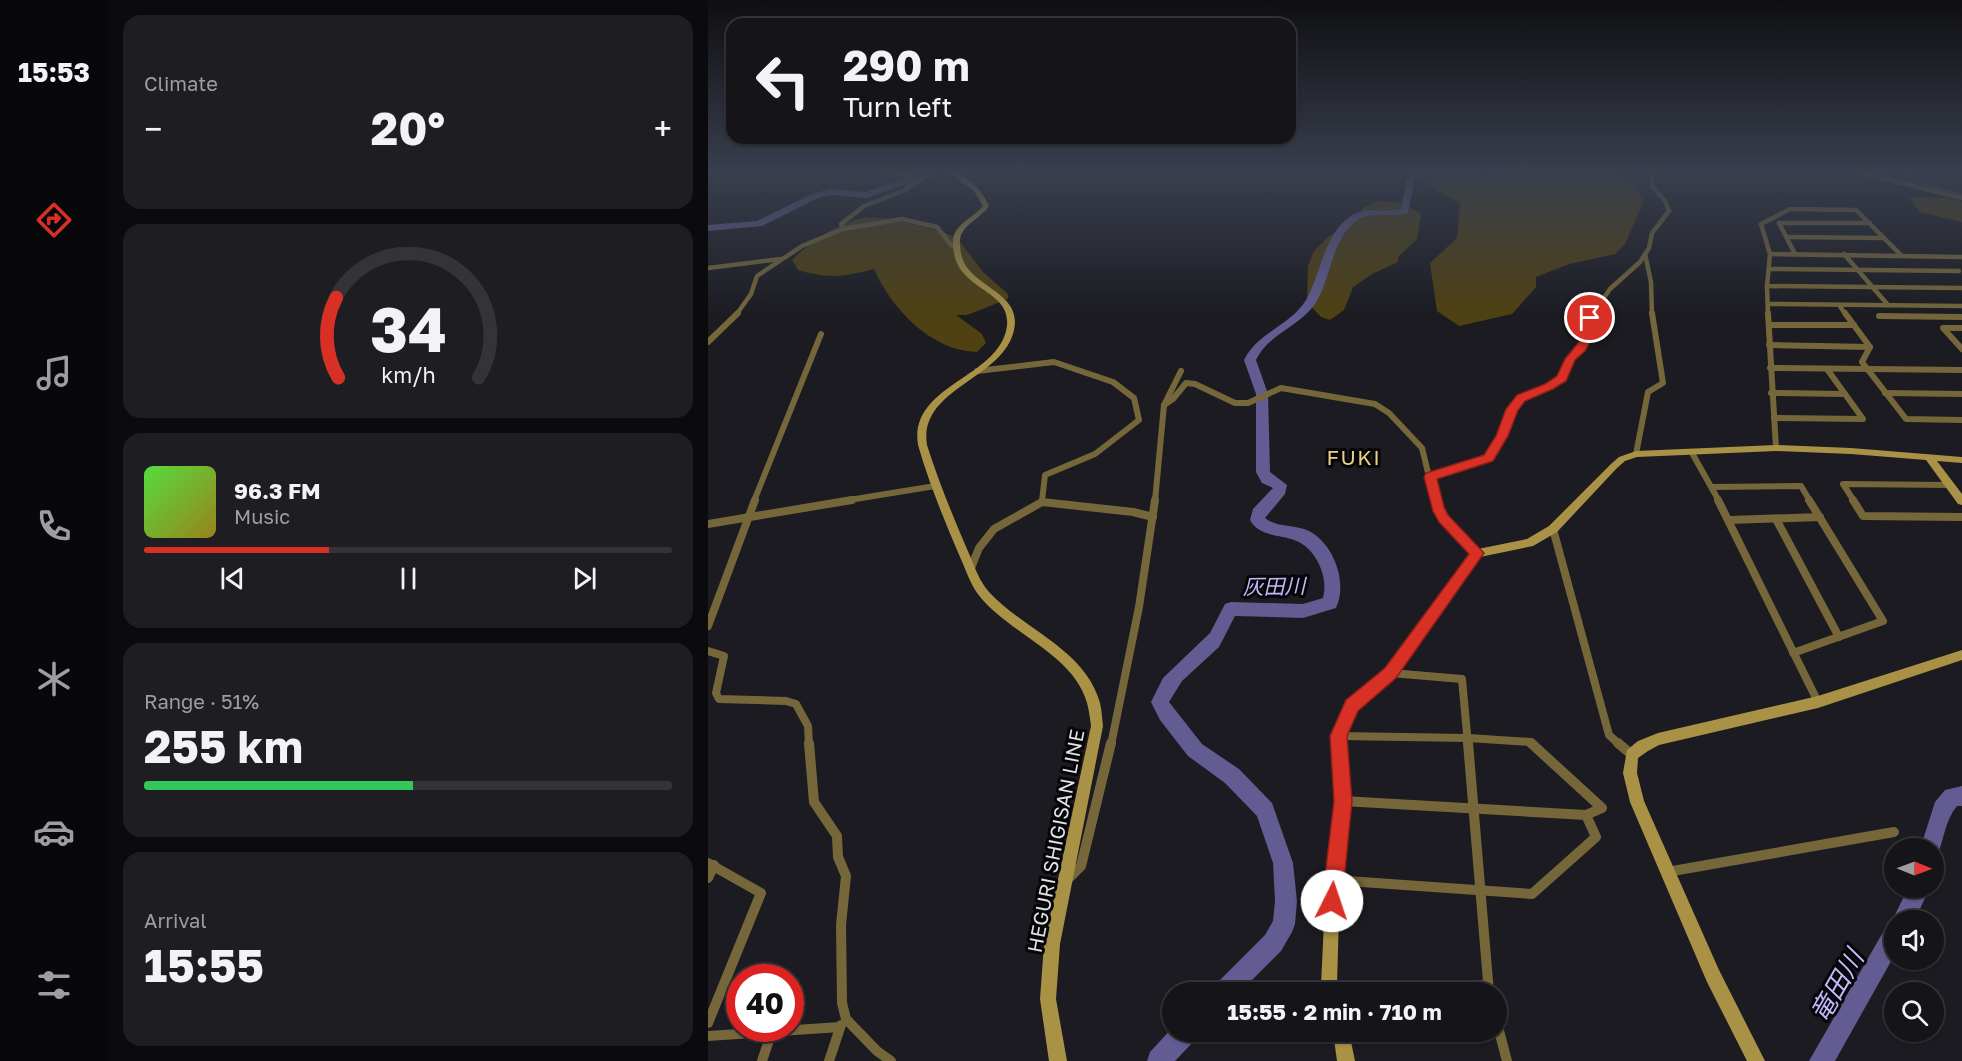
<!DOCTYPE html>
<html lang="en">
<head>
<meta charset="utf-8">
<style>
  :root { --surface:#141419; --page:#1d1d22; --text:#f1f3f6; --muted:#9d9ea2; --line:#333338; --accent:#d93025 }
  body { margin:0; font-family:"Golos Text","Noto Sans JP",sans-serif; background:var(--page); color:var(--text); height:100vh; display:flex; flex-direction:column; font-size:22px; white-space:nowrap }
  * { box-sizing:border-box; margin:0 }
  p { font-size:20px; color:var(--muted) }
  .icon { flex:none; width:33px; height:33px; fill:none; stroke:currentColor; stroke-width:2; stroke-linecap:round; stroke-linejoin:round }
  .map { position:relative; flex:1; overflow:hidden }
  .details { display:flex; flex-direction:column; gap:15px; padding:15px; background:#0b0b0e; width:600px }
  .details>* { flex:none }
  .hud { position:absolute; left:18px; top:18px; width:570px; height:126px; border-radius:18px; box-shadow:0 2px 4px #0004,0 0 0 2px var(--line); background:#141419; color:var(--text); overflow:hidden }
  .needle { width:39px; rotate:91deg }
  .buttons { position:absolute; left:1176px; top:838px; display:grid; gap:12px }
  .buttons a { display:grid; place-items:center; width:60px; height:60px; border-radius:50%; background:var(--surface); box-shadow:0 2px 4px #0004,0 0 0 2px var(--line); font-size:30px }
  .speed { position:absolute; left:18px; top:964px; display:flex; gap:12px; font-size:30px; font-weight:700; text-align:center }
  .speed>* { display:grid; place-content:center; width:78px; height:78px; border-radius:50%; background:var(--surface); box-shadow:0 2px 4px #0004,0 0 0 2px var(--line); line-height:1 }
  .speed .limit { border:9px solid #d22; background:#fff; color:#111 }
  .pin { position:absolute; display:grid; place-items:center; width:51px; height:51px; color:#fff; margin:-26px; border:3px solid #fff; border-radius:50%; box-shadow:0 2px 6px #0007 }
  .me { position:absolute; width:66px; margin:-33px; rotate:4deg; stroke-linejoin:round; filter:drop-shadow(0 0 4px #0008) }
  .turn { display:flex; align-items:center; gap:21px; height:126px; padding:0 18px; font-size:27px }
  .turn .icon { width:78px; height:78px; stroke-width:2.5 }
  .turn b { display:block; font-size:42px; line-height:51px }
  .big { font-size:45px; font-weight:700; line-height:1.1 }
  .details .tile { flex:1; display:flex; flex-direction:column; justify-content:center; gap:9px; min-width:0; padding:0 21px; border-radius:18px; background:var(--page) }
  .details .dial { align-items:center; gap:0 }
  .dial svg { height:156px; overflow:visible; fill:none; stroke:var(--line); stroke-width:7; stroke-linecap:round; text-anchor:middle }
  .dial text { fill:var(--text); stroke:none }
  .song { display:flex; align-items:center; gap:18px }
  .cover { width:72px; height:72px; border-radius:9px; background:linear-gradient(135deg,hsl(110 70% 55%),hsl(50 70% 35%)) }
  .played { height:6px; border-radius:3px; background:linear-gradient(90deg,var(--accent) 35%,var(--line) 35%) }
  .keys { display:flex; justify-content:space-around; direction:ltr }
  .heat { display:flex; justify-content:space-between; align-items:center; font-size:33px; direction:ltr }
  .charge { height:9px; border-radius:4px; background:linear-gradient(90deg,#34c759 51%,var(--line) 0) }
  .trip { position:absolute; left:454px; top:982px; width:345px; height:60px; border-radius:30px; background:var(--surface); box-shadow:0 2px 4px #0004,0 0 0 2px var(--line); font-weight:700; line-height:60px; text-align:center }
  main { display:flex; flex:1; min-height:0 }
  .tabs { display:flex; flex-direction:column; width:108px; justify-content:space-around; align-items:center; background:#08080a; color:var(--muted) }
  .tabs .icon { width:42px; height:42px }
  .tabs .on { color:var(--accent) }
  .tabs b { font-size:27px; color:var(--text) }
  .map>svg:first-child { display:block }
  .green { fill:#4f4111 }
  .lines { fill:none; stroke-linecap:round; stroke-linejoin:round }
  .stream { stroke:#625c92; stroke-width:1.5 }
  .river { fill:#625c92; fill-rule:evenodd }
  .street-far3 { stroke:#75673a; stroke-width:4.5 }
  .street-far2 { stroke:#75673a; stroke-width:6 }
  .street-far1 { stroke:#75673a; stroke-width:8 }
  .street { stroke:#75673a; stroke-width:10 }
  .secondary { fill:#a99246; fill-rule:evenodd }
  .route { fill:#d93025; stroke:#8d1f18; stroke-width:1.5 }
  .labels { text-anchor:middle; stroke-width:6; stroke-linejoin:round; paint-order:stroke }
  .street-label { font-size:20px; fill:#e2e2e6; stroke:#060608 }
  .neighbourhood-label { font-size:21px; letter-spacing:1.5px; fill:#e9d184; stroke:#060608 }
  .water-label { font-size:21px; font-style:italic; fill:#c0bafd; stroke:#060608 }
  .near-water-label { font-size:26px; font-style:italic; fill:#c0bafd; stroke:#060608 }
</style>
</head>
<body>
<main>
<nav class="tabs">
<b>15:53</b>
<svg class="icon on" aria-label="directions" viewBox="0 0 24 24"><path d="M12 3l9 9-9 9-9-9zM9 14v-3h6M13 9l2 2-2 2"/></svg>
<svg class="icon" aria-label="music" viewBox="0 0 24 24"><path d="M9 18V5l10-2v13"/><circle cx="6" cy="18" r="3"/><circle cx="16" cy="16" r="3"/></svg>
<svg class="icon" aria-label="phone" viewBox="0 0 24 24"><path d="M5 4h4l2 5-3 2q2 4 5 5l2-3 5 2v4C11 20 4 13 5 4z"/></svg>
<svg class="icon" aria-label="climate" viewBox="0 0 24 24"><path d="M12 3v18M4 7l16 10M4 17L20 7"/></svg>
<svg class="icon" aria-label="car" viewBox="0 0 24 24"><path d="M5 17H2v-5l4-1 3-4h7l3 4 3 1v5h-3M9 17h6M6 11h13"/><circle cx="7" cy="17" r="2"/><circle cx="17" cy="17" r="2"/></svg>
<svg class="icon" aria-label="filters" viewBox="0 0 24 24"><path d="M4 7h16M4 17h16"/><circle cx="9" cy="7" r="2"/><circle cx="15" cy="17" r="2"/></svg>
</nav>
<section class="details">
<div class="tile"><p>Climate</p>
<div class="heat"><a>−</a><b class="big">20°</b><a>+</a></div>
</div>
<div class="tile dial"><svg viewBox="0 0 100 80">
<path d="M14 69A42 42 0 1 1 86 69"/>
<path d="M14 69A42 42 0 0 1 13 28" stroke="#d93025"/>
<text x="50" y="56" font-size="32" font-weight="700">34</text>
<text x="50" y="72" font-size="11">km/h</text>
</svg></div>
<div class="tile">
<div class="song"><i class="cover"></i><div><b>96.3 FM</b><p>Music</p></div></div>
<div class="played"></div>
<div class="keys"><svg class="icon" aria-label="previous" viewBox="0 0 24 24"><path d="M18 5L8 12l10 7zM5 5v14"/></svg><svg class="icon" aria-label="pause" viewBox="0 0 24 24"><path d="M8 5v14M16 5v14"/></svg><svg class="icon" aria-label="next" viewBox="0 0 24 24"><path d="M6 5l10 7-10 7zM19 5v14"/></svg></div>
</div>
<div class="tile"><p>Range · 51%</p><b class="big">255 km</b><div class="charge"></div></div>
<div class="tile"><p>Arrival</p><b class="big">15:55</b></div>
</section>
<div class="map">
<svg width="1254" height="1061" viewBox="0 0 1254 1061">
  <rect width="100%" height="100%" fill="#1b1b21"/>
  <g class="green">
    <path d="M796,171H900L926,183L935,202L917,244L907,254L861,264L828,277V287L804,314L751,326L729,311L722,263L749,238L752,203L721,186L720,183C726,181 733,177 739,177C761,175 773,182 796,171Z"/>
    <path d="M1204,197L1241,198L1254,202V222L1212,212L1202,199Z"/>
    <path d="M671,201L693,203L713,214L709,239L690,257V262L664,274L645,287L636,310L622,320L613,317L599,302L600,266L606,251L620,237L648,219L655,208Z"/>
    <path d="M158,217L184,219L233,231L249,238L275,272L300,294V299L259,315H248L274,334L278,343L269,352C223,351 184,309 166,269C134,277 122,279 90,270L84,260C105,239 129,224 158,217Z"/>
  </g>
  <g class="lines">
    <g class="stream">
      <path d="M698,171L703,178C728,171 754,183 778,171"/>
      <path d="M1192,171L1219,185L1254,195"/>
    </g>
    <g class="river">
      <path d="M206,171H214L215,173L206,181L159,198L124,195L112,197L54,226L0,231V225L49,221L106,193L124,189L158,192L200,177Z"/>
      <path d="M703,175L707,178L700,213C684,218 660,210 647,222C623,241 623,279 607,304C591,327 560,334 548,360L560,394L562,472L579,485L577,494L557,518C569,528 586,524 601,531C626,544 640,583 628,608L595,618L527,616L511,647L474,681L461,702L494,744L531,769L564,803L585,863L589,901L587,924L584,932L573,951L531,993H503L507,985L557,935L565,921L567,901L565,863L549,816L517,783L480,756L452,720L443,702L455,678L502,633L517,604L523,602L595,604L615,598C618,585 616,574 610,562C591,525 557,546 542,520L545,509L565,488L554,483L548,472V394L536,360C550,332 582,326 598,300C613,274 616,233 643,216C658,206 677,213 693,209L699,178Z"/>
      <path d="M1254,786V806H1249C1237,820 1236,840 1229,856L1226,858V849H1212L1227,802L1237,790Z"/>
      <path d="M1200,888H1222L1206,921H1186V956L1127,1061H1101L1178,927L1185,924L1184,921Z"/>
      <path d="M465,1027V1032H489L486,1041L467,1061H439L442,1052Z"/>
    </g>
    <g class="street-far3">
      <path d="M174,171L204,177L207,180L201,185"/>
      <path d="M1146,171L1254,198"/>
      <path d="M135,229L133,224L156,206L195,191L227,171"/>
      <path d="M1079,237L1176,238"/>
      <path d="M937,254L943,282L944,315"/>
      <path d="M1062,254L1254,257"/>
      <path d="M1087,254L1071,223H1162"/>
      <path d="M1136,254L1180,305"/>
      <path d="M0,268L73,259"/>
      <path d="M1062,269L1251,271"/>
      <path d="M1059,286L1254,288"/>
      <path d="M1060,304L1254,306"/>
      <path d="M1131,305L1138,315"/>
      <path d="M28,315L43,294L49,276L94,246L135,229L194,219L229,227L244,246L248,247"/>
      <path d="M884,315L902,289L932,262L941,248L944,233L961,211L957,201L944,186V171H949"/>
      <path d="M1060,315L1059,286L1062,254L1053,224L1082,209L1148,210L1193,255"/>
    </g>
    <g class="street-far2">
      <path d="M1060,313L1068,448"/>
      <path d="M1137,313L1162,347L1154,362L1198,419L1254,420"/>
      <path d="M1171,316L1254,317"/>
      <path d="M1061,325H1146"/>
      <path d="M1254,328H1235L1254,349"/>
      <path d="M0,342L30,313"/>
      <path d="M1061,345L1162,347"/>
      <path d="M1062,368L1254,370"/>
      <path d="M269,371L346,362L405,382L426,398L431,420L387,454L337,475L334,501"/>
      <path d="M1063,393L1137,394"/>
      <path d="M1177,393L1254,394"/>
      <path d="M456,405L465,399L478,383L487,384L527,403H540L573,388L667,404L681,413L714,448L727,501"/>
      <path d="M1066,418L1155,419L1119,369"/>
      <path d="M984,453L1011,501"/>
      <path d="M928,454L940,392L955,383L944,313"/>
      <path d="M723,477L781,458L794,436L804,409L813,398L841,387L854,378L862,359L880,337L884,313"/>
      <path d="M1004,487L1093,486L1102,501"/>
      <path d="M46,501L113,334"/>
      <path d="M135,501L227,486"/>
      <path d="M447,501L456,405L473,371"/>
      <path d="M1146,501L1135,484L1242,485"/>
    </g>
    <g class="street-far1">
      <path d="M727,500L736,518L769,553"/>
      <path d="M1010,500L1110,702"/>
      <path d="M1145,500L1155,516L1254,517"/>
      <path d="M1068,519L1131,637"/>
      <path d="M1021,520L1112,517"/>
      <path d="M0,524L144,500"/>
      <path d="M845,529L901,735L912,745"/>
      <path d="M263,568L271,548L286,529L334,502L425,512L445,517"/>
      <path d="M0,626L47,500"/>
      <path d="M0,651L16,656L8,693L11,699L78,701L88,704L100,726L101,745"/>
      <path d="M1085,653L1175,621L1101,500"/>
      <path d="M683,673L754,679L760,745"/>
      <path d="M630,736L760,738L822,742L825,745"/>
      <path d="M403,745L431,607L447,500"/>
    </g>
    <g class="street">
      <path d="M101,743L106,802L129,836L130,857L138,876L133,925L134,1003L138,1019L169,1051L183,1061"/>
      <path d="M760,743L781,993"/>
      <path d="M910,743L924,755"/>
      <path d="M635,801L878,815L894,808L823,743"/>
      <path d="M0,863L53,893L0,1023"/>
      <path d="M959,872L1186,832"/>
      <path d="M0,878L6,865"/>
      <path d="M360,879L373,866L403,743"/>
      <path d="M625,880L824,894L888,837L878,815"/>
      <path d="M621,985H779"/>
      <path d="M789,1023L799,1061"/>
      <path d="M0,1036L132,1027"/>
      <path d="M54,1061L64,1031"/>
      <path d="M121,1061L133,1025"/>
    </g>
    <g class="secondary">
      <path d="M238,171C256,170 275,191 281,206C274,217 258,223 253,235C251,241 252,247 253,253C259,288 315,290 306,330C295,380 210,388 219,445C231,483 246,519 262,556C267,568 272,582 281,592C316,630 377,649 392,703C394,711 394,719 395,726L352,944L348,999L359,1061H341L332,999L336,944L383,726C382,719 381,710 379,703C366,655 303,634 273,598C263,587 258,570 252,557C236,520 221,483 210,445C201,386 286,379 298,331C308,290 252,292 246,253C245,247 244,241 246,235C251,222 266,217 275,206L266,191Z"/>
      <path d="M1068,445L1143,448L1254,457V463L1229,461L1254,494V505L1250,504L1218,460L1143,454L1068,451L929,457L917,461L909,468L849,532L825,546L772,557L687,677L648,709L637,736L642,801L632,880L629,985L631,993H615L613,985L618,880L628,801L623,736L639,701L679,669L765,550L819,539L841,526L903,464L911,457L928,451Z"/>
      <path d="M1254,650V660L1110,708L951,745L940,751L930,758L929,773L936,801L1011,970L1057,1061H1039L999,982L922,802L915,773L919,750L930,741L950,733L1110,696Z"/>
      <path d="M625,1032H641L647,1061H629Z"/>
    </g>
  </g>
  <linearGradient id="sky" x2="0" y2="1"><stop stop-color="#0f0f12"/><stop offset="0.54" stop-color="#393f4e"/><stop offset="1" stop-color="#393f4e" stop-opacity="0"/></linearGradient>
  <rect width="1254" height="319" fill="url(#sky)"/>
  <path class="route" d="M882,315L887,318L885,337L877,351L867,360L858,381L845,389L817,401L810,410L800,436L785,461L729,479L736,507L740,515L776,553L688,678L650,711L639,736L644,801L634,901L631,908L624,910L617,908L614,901L626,801L622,736L638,700L677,668L761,554L731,522L725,511L716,477L718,473L776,455L788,436L798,409L809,395L837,384L849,376L857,359L875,337L877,318Z"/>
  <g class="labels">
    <g class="street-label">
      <text transform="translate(348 841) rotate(-79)" y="7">HEGURI SHIGISAN LINE</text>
    </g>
    <g class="neighbourhood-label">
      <text x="646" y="465">FUKI</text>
    </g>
    <g class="water-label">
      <text transform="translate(566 587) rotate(-1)" y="7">灰田川</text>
    </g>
    <g class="near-water-label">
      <text transform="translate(1129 986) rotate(-60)" y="9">竜田川</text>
    </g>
  </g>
</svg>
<div class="buttons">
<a><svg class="needle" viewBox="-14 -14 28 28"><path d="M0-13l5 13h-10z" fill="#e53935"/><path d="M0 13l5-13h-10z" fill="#9d9ea2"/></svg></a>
<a><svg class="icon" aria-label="sound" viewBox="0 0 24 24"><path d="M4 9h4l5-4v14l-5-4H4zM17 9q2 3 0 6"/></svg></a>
<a><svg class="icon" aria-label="search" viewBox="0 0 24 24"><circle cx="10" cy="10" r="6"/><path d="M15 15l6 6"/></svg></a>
</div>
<div class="speed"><div class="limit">40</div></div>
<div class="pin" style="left:882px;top:318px;background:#d93025"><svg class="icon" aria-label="arrive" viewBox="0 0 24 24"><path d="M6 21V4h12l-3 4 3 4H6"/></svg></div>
<svg class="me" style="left:624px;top:901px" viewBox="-20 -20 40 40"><circle r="19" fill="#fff"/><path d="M0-13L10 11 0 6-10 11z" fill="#d93025"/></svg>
<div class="trip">15:55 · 2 min · 710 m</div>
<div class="hud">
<div class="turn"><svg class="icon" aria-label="left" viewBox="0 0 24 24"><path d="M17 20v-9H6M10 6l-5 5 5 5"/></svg><div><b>290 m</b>Turn left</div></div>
</div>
</div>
</main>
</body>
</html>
